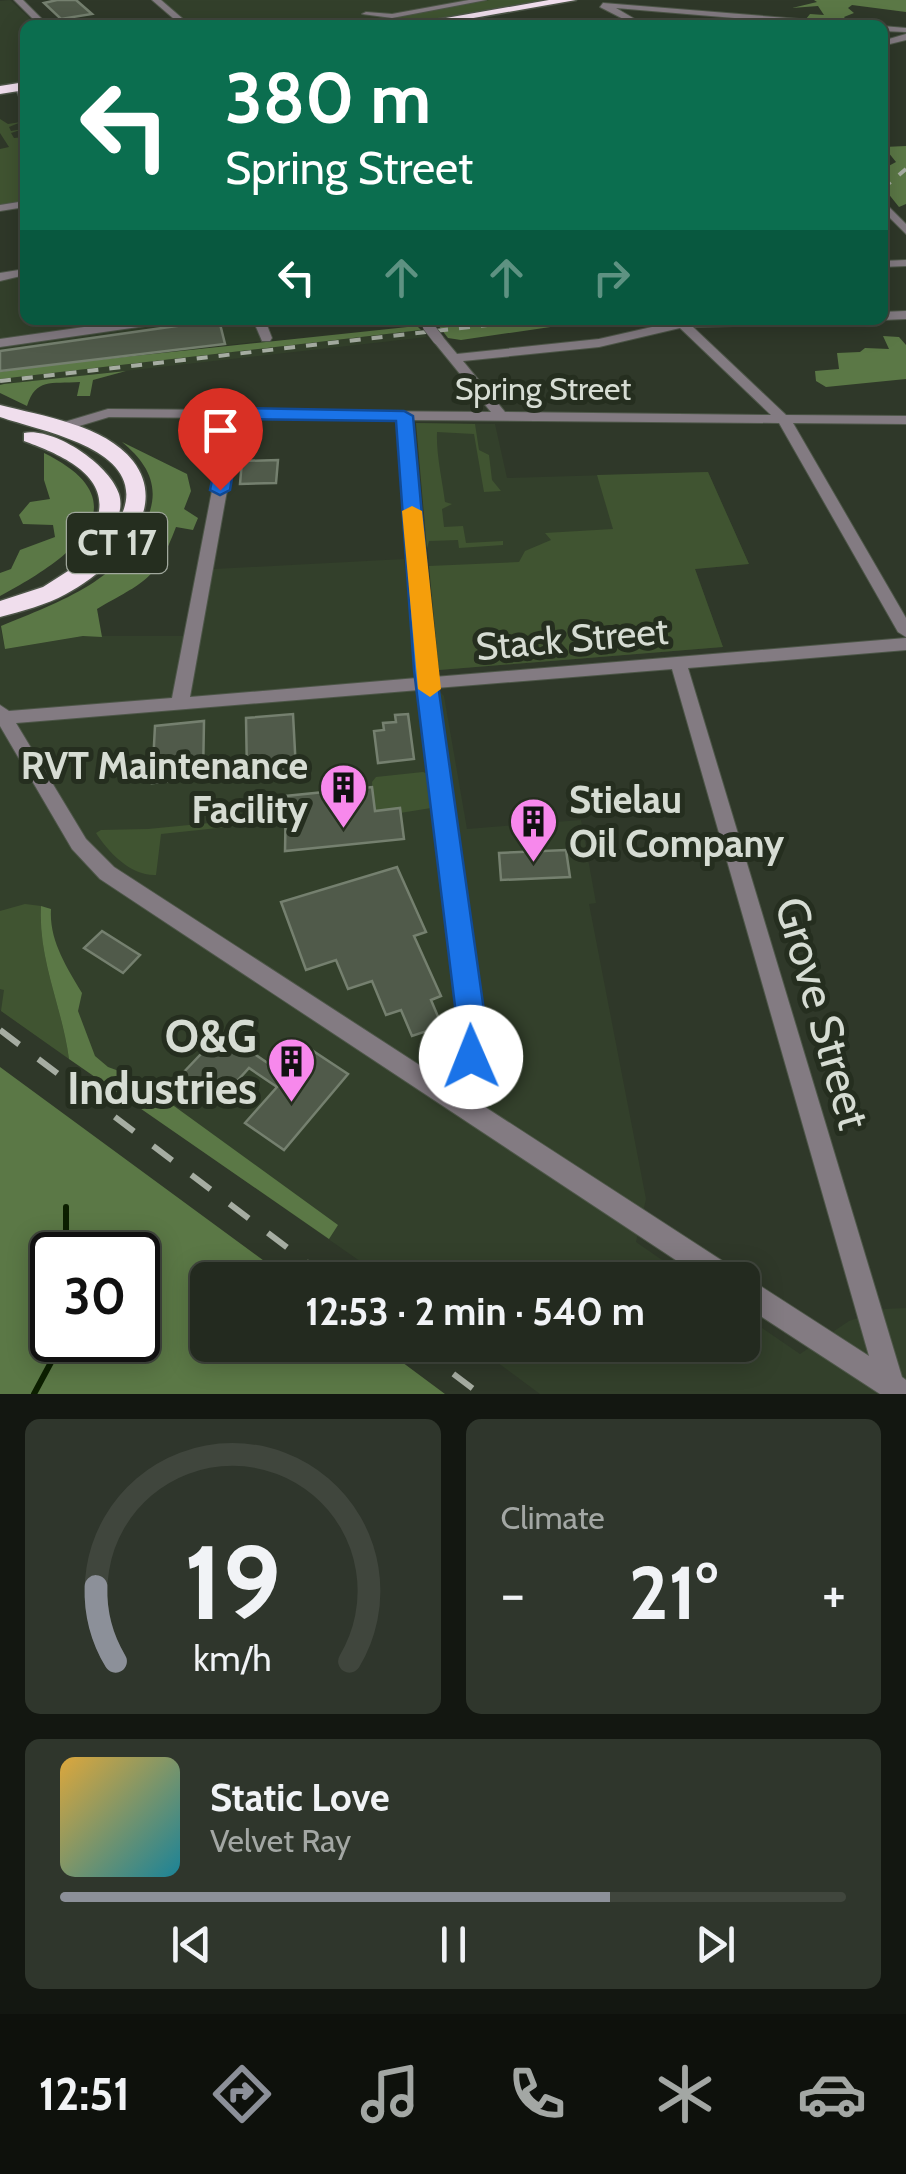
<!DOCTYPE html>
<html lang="en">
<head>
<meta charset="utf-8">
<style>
  :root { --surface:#232a1f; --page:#2f362c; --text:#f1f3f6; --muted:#a3a7a4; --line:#40463d; --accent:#8c9099 }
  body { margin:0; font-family:Cabin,sans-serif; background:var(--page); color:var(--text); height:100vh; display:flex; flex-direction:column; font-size:38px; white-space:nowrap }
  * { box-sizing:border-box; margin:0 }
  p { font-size:32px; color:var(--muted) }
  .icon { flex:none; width:55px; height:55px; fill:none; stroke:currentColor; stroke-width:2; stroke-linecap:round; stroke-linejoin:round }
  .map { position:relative; height:1394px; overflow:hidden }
  .sheet { display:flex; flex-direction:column; gap:25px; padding:25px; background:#131711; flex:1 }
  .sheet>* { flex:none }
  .banner { position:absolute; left:20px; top:20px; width:868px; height:305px; border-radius:15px; box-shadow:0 5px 25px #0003,0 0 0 2px var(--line); background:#0b6e4f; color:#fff; overflow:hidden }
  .speed { position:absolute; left:30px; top:1232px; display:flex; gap:20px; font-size:50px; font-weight:700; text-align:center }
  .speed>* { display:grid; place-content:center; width:130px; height:130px; border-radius:50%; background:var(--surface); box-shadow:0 5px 25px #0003,0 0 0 2px var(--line); line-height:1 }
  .speed .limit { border:5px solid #111; border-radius:15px; background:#fff; color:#111 }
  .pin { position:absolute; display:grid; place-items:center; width:85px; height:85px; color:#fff; margin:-102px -42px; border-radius:50% 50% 50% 0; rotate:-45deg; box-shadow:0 0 10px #0007 }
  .pin .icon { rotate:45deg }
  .me { position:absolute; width:110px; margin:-55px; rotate:359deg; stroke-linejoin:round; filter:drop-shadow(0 0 8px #0008) }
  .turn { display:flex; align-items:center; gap:35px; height:210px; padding:0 40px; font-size:45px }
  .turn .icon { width:130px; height:130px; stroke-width:2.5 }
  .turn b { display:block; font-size:70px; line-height:85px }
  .lanes { display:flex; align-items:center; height:95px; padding:0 40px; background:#0003; justify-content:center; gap:50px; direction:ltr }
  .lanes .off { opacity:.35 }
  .big { font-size:75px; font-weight:800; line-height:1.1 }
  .sheet .card { flex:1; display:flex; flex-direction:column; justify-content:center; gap:15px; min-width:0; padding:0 35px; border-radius:15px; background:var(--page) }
  .sheet .dial { align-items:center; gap:0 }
  .dial svg { height:260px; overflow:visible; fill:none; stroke:var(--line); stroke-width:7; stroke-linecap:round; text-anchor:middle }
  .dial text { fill:var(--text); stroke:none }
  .song { display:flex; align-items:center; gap:30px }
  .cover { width:120px; height:120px; border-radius:15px; background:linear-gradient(135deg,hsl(40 70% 55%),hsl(190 70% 35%)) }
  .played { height:10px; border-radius:5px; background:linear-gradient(90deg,var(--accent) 70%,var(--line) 70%) }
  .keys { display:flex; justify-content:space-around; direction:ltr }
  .heat { display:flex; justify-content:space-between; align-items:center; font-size:55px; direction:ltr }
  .sheet .tiles { flex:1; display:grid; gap:25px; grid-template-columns:1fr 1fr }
  .card:last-child { grid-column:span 2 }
  .trip { position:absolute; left:190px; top:1262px; width:570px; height:100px; border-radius:15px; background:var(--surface); box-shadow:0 5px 25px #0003,0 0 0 2px var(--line); font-weight:800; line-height:100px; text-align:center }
  .tabs { display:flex; height:160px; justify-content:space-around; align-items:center; background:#0e110c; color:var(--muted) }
  .tabs .icon { width:70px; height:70px }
  .tabs .on { color:var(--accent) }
  .tabs b { font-size:45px; color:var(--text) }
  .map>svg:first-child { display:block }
  .built { fill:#33402b }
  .green { fill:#405431 }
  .forest { fill:#5b7846; fill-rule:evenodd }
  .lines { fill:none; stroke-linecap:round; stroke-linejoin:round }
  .stream { stroke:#0c1f00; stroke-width:6 }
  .building { fill:#505a4a; stroke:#75806f; stroke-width:2.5 }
  .minor-casing { stroke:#4d5648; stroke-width:2 }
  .highway-casing { stroke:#4d5648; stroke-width:3 }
  .minor { fill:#837b82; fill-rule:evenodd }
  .highway { fill:#f0deed; fill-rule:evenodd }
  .rail-far1 { stroke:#a6ada2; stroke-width:4; stroke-dasharray:11 11; stroke-linecap:butt }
  .rail { stroke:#a6ada2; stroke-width:6; stroke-dasharray:24 24; stroke-linecap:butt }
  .minor-bridge-casing { stroke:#4d5648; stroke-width:12; stroke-linecap:butt }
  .minor-bridge { stroke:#837b82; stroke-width:11 }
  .route { fill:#1a73e8; stroke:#114b97; stroke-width:2.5 }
  .slow { fill:#f59e0b }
  .labels { text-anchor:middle; stroke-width:10; stroke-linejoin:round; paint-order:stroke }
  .far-street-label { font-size:32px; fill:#d6dcd3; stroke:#252e1f }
  .shield { fill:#252e1f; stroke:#a1a89d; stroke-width:2.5 }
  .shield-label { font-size:35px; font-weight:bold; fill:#d6dcd3 }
  .street-label { font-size:38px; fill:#d6dcd3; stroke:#252e1f }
  .poi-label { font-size:38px; font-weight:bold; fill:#d6dcd3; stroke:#252e1f; text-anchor:end }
  .near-street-label { font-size:45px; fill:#d6dcd3; stroke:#252e1f }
  .near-poi-label { font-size:45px; font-weight:bold; fill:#d6dcd3; stroke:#252e1f; text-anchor:end }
</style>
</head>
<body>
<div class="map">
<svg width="906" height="1394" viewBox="0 0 906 1394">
  <rect width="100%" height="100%" fill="#2f3829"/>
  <g class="built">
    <path d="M10,0L37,25H25V83L0,87V1Z"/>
    <path d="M159,0H555L395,25H192Z"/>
    <path d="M25,276V320H264L270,340L0,372V281Z"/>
    <path d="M421,330L427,337L0,385V379Z"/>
    <path d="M416,423L495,424L507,478L708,472L749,564L695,569L723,647L439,670Z"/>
    <path d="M404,559L417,669L444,696L467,829L581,820L596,903L589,904L646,1199L636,1242L691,1280H387L0,1010V626L5,649L83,636H200L214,569Z"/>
    <path d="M906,1308V1394H540L474,1345H742L743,1315L800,1354L849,1321L885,1309Z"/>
  </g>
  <g class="green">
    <path d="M490,0H555L395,25H380L372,19Z"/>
    <path d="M0,119L8,124L21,122L9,127L11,131L23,129L11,133L14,138L25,137L18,140L20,146L25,145V201L0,205V149L9,147L0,133Z"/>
    <path d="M416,423L475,424L479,450L489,455L492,480L501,491L484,492L474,434L437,432C436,454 442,479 445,502L452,504L442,509L444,527L463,526L466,543L503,541V545L459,548L458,540L429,541L427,549Z"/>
    <path d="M708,472L749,564L695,569L723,647L439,670L429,566L519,562L525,551L551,540L545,533L613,529L597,475Z"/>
    <path d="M423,772L428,774L431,808L400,813L399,809L161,834L156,875C131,876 109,853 96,833L101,830L148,829L374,807L372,782L376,777Z"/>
    <path d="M25,904L41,906C38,960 62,1006 69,1059L1,1011L4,990L0,989V911Z"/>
  </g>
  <g class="forest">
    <path d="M814,0H906V12L852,5L848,8L854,13L844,17L849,23L806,19L810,14L824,15L818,6L792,8L817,2Z"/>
    <path d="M906,146V204L899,207L883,187V169L896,162L884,147Z"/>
    <path d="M475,320H598L461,340L448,338L438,325Z"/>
    <path d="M417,326L421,330L0,379V372L30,367Z"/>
    <path d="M883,336L899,337L906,345V379L826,387L816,381L815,371L839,369L837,353L860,352L865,348L889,349Z"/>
    <path d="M126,371L93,380L90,396H77L80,382C50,384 36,378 27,406L0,393V385L4,384Z"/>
    <path d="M122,442L187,474L191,491L184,509L198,518L193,530L176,527C155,582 145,581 97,609L102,637L83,636L5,649L1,626C59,602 128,579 149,514C160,483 145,461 122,442Z"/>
    <path d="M44,453C150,505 64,562 0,596V573L11,569L20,550L55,537L53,525L23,524L19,515L30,502L50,499L44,480Z"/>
    <path d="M41,906L51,909C49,940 66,966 82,993L78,1011L95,1056L108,1067L146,1081L174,1106L338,1225L329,1239L69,1059C62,1006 38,960 41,906Z"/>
    <path d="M0,1067L290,1280H208V1345H379L445,1394H0ZM52,1255H138V1340H52Z"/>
  </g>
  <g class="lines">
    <g class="stream">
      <path d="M66,1207V1255"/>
      <path d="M34,1394L63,1340"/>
    </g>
  </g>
  <g class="building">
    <path d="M57,0H76L92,14L61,19L44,3Z"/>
    <path d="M219,320L225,344L0,371V351Z"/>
    <path d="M278,460L276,483L240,484L242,461Z"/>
    <path d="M293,714L296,770L247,774L246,718Z"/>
    <path d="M408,714L414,759L378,763L374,731L384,730L383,723L396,722L395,715Z"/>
    <path d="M204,721L203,778L152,783L155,726Z"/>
    <path d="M372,787L375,811L400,808L404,839L285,851L286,796Z"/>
    <path d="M566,850L570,877L501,880L499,853Z"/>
    <path d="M397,867L426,932L414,936L441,996L431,1000L442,1026L412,1036L401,1010L386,1015L372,981L348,989L336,960L306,970L281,902Z"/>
    <path d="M102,931L140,955L123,973L84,948Z"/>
    <path d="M222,1032L287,1076L310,1049L348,1074L284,1150L245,1123L277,1087L249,1068L218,1102L181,1075Z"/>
  </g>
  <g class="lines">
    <defs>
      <g id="minor">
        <path d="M14,0H23L48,25H39Z"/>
        <path d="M152,0H161L190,25H181Z"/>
        <path d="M469,0H486L392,18L362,14L366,12L392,14Z"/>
        <path d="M603,3L849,23L853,25H819L616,8L645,25H635L600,7Z"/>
        <path d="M882,26L906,28V32L882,31Z"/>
        <path d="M906,34V40L882,46V41Z"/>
        <path d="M14,85H20L25,92V102L20,99Z"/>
        <path d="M882,200L906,224V234L882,210Z"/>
        <path d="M25,201V207L0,211V205Z"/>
        <path d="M906,260V266L882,267V261Z"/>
        <path d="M25,269V275L0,281V273Z"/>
        <path d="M906,311V319L882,320V312Z"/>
        <path d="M133,320H165L159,324L0,347V339Z"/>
        <path d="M253,320H265L272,338L270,341H262Z"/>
        <path d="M672,320H821L815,324L693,327L786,415L906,416V424L793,423L906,618V637L898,632L779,423L411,420L434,677L906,638V650L688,668L902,1377L906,1380V1394H880L742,1304V1280H706L100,879L72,849L0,726V705L9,711L172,698L226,418L109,417L56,433L49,429L51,426L108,409L491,412L434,342V336H442L457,354L599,339L674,322ZM680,328L771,415L505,412L463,361L599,347ZM240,418L397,420L417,678L190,697ZM672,669L869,1356L751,1280L740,1277L738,1271L462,1092L478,1066L484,1039L436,688ZM419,690L462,1039L457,1062L444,1081L114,867L86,839L16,723Z"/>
      </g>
      <g id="highway">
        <path d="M549,0H576L434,25H406Z"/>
        <path d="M25,82V90L0,94V86Z"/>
        <path d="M0,405C42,416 105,425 133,461C173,513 109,571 66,594C46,605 22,611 0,617V601L43,587L79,564L70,558C79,545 91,534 97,519C112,474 56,453 24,441V433C54,427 110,465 119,494C123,508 118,519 112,532C167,453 50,434 0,417Z"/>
      </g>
    </defs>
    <use href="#minor" class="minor-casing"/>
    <use href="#highway" class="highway-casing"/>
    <use href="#minor" class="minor"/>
    <use href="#highway" class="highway"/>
    <g class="rail-far1">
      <path d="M882,189L906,169"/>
      <path d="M0,381L531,320"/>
    </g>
    <g class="rail">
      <path d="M0,1030L330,1280"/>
      <path d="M415,1345L480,1394"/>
    </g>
    <defs>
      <path id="minor-bridge" d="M428,326L438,339"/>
    </defs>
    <use href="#minor-bridge" class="minor-bridge-casing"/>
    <use href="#minor-bridge" class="minor-bridge"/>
  </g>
  <path class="route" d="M234,408L404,411L413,416L436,670L488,1039L481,1066L471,1070L460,1066L456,1057L459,1039L414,670L396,421L242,419L230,490L220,495L210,490L226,413Z"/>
  <path class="slow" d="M412,506L422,511L441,689L430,697L418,689L402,511Z"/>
  <defs>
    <symbol id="building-pin" viewBox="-11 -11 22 30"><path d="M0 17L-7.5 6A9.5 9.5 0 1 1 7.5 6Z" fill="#f788ec" stroke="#252e1f"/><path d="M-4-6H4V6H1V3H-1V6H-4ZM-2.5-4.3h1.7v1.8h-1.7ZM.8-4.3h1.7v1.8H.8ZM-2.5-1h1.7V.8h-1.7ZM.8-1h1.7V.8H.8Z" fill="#111"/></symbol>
  </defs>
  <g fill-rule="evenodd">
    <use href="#building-pin" x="316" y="760" width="55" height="75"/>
    <use href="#building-pin" x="506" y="794" width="55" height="75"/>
    <use href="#building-pin" x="264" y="1034" width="55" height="75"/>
  </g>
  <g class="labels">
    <g class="far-street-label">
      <text x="543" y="400">Spring Street</text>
    </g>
    <rect class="shield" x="67" y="513" width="100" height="60" rx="8"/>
    <g class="shield-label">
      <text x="117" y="555">CT 17</text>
    </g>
    <g class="street-label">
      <text transform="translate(572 639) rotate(-5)" y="13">Stack Street</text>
    </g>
    <g class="poi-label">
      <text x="308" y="779">RVT Maintenance<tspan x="308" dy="44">Facility</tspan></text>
      <text x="569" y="813" text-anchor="start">Stielau<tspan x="569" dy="44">Oil Company</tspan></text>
    </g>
    <g class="near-street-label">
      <text transform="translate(823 1013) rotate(74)" y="16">Grove Street</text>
    </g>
    <g class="near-poi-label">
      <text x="257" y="1052">O&amp;G<tspan x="257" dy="52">Industries</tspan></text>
    </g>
  </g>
</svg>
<div class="speed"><div class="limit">30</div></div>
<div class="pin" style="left:220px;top:490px;background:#d93025"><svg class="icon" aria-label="arrive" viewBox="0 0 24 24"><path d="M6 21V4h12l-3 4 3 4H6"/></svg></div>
<svg class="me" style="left:471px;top:1057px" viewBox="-20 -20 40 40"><circle r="19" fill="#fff"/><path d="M0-13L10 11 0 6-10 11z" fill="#1a73e8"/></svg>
<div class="trip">12:53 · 2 min · 540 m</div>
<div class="banner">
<div class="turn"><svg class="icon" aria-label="left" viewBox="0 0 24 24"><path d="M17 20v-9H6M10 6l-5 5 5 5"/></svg><div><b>380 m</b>Spring Street</div></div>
<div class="lanes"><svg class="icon" aria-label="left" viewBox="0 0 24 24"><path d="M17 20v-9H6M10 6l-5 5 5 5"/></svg><svg class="icon off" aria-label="ahead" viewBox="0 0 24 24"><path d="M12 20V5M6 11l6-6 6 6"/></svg><svg class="icon off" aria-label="ahead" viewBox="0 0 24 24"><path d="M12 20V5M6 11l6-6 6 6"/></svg><svg class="icon off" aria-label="right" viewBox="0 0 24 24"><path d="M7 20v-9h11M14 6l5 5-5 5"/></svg></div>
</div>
</div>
<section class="sheet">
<div class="tiles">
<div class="card dial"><svg viewBox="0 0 100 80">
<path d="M14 69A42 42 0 1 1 86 69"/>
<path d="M14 69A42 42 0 0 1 8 46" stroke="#8c9099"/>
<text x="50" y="56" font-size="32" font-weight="700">19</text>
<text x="50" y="72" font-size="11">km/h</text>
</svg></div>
<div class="card"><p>Climate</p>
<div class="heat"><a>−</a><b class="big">21°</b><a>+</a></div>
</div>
<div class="card">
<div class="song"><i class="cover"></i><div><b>Static Love</b><p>Velvet Ray</p></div></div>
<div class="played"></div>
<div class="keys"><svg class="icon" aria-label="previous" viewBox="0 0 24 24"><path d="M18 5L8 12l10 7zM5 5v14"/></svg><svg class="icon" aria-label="pause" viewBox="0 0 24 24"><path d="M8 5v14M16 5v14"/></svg><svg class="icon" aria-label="next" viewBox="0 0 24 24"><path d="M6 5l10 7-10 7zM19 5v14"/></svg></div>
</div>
</div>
</section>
<nav class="tabs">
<b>12:51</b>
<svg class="icon on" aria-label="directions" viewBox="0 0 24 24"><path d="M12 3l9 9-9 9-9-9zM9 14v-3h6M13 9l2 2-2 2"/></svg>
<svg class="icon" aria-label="music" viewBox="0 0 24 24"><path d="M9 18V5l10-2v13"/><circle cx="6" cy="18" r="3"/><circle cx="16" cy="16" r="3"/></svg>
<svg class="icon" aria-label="phone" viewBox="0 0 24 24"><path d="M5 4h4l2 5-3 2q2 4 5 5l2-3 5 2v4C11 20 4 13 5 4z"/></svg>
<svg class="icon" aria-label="climate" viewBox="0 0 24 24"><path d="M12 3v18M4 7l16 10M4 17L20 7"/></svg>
<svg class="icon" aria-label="car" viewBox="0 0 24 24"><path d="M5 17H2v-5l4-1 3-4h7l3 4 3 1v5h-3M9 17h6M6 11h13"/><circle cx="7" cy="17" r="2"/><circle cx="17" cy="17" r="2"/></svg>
</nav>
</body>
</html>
